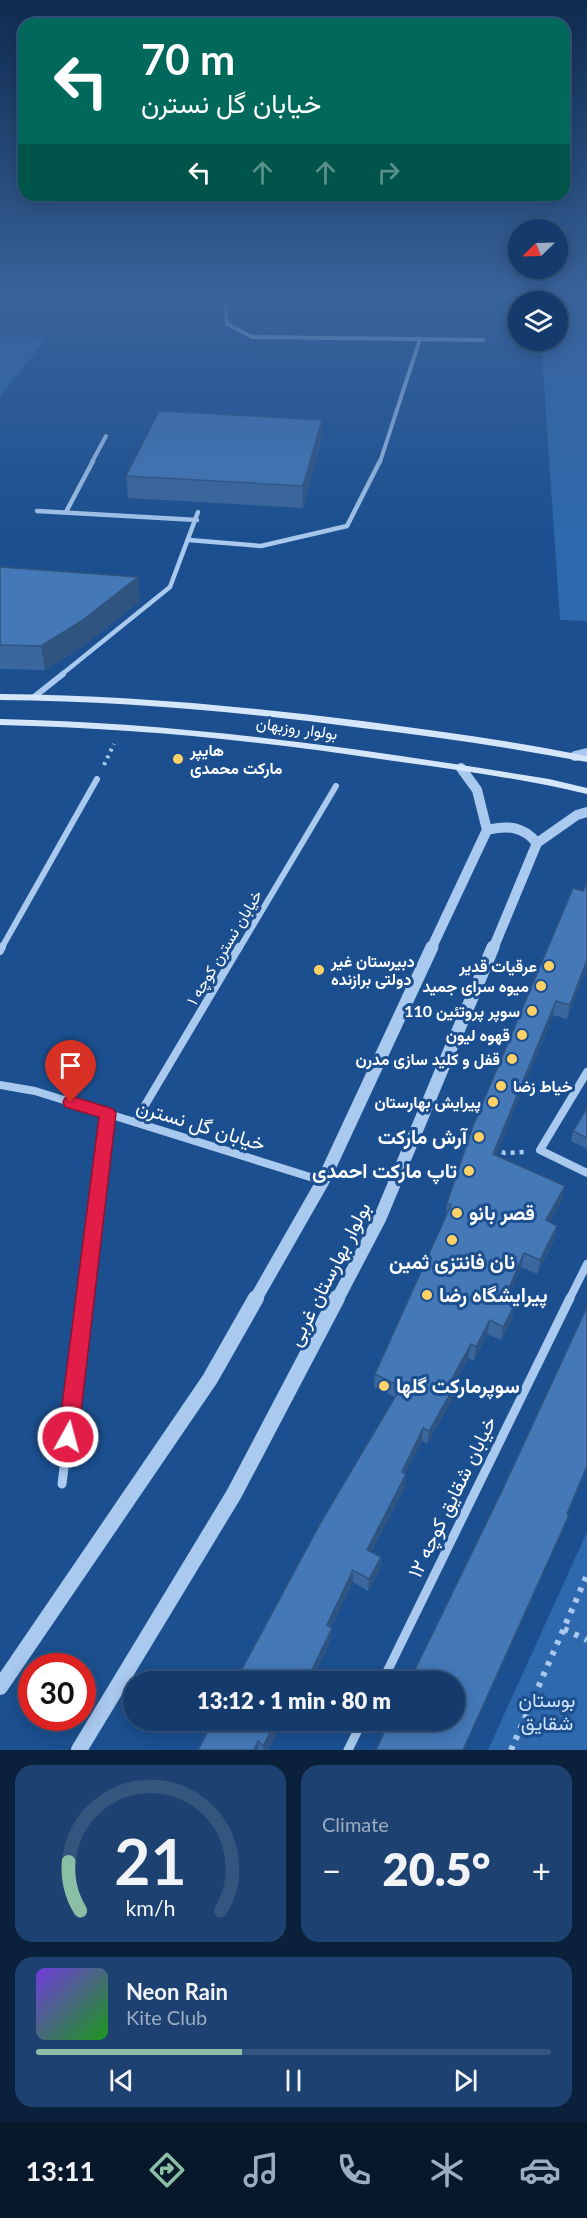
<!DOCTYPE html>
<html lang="en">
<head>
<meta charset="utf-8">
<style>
  :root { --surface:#143b6b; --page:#1d4271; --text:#f1f3f6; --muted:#9dadc1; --line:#33557e; --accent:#8abfa5 }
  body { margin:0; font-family:Lato,Vazirmatn,sans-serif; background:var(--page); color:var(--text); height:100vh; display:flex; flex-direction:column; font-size:22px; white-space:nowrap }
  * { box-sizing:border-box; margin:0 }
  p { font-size:20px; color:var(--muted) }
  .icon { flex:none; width:33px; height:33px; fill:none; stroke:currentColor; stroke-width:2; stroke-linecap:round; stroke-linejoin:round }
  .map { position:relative; height:1750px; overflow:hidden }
  .details { display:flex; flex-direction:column; gap:15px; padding:15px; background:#0b203b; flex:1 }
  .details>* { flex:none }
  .banner { position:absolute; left:18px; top:18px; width:552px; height:183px; border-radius:18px; box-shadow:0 3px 15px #0003,0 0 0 2px var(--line); background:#00695c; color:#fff; overflow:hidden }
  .needle { width:39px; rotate:247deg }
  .tools { position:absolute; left:508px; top:219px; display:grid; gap:12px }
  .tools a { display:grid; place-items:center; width:60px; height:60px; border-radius:50%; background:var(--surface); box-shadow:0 3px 15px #0003,0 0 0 2px var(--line); font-size:30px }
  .speed { position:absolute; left:18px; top:1653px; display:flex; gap:12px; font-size:30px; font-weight:700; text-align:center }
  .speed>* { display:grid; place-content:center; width:78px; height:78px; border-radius:50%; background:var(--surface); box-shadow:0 3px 15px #0003,0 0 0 2px var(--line); line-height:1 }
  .speed .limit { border:9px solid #d22; background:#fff; color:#111 }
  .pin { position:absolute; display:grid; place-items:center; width:51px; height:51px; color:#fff; margin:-62px -26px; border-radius:50% 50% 50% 0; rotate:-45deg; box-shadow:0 0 6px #0007 }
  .pin .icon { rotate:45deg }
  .me { position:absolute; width:66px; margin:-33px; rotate:7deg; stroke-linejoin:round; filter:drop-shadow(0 0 4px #0008) }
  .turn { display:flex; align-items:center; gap:21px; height:126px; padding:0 24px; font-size:27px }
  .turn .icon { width:78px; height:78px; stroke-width:2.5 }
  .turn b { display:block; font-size:42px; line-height:51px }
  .lanes { display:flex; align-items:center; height:57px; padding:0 24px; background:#0003; justify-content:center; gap:30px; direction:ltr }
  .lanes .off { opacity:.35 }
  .big { font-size:45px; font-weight:800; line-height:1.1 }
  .details .card { flex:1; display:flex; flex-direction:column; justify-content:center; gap:9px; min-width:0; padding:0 21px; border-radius:18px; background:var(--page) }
  .details .dial { align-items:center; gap:0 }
  .dial svg { height:156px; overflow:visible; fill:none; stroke:var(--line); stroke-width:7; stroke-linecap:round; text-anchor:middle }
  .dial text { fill:var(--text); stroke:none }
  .song { display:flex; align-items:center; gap:18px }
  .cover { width:72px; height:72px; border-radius:9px; background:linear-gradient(135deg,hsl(260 70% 55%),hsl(120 70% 35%)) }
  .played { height:6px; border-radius:3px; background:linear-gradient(90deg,var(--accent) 40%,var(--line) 40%) }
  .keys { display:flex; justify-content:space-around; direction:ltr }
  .heat { display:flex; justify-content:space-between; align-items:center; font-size:33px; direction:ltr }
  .details .tiles { flex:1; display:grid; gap:15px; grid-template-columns:1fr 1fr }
  .card:last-child { grid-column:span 2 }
  .trip { position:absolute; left:123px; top:1671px; width:342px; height:60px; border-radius:30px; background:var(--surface); box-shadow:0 3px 15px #0003,0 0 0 2px var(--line); font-weight:800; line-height:60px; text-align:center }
  .dock { display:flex; height:96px; justify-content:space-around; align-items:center; background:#08182b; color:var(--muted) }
  .dock .icon { width:42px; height:42px }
  .dock .on { color:var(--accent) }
  .dock b { font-size:27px; color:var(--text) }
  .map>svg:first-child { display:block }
  .green { fill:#2e69ad }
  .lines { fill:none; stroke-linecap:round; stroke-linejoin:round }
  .path-far2 { stroke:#a9c9ee; stroke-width:4; stroke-dasharray:3 4.5; stroke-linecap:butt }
  .path-far1 { stroke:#a9c9ee; stroke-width:4.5; stroke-dasharray:4 5; stroke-linecap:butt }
  .path { stroke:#a9c9ee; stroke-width:6; stroke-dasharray:4.5 7; stroke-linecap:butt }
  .minor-far4 { stroke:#a9c9ee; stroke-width:4 }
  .minor-far3 { stroke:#a9c9ee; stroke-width:4.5 }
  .minor-far2 { stroke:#a9c9ee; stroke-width:6 }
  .minor-far1 { stroke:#a9c9ee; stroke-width:8 }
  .minor { stroke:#a9c9ee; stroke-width:9 }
  .tertiary-far2 { stroke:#a9c9ee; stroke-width:10 }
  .tertiary-far1 { stroke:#a9c9ee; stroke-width:13 }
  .tertiary { stroke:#a9c9ee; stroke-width:16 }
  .secondary { fill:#d6e6fa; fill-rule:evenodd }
  .wall { fill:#3a679d }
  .shaded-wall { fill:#305480 }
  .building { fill:#4478b7; stroke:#305480; stroke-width:1.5 }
  .route { fill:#e11d48; stroke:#92132f; stroke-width:1.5 }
  .poi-dot { fill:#ffd166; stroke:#1b4f8f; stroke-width:2 }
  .labels { text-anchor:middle; stroke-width:6; stroke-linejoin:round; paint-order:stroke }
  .street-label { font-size:16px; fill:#fff; stroke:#1b4f8f }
  .poi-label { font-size:16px; font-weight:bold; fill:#fff; stroke:#1b4f8f; text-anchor:end }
  .near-street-label { font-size:20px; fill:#fff; stroke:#1b4f8f }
  .near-poi-label { font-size:20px; font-weight:bold; fill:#fff; stroke:#1b4f8f; text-anchor:start }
  .near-park-label { font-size:20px; fill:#cfe3fa; stroke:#1b4f8f }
</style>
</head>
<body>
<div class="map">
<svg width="587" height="1750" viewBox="0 0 587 1750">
  <rect width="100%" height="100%" fill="#1b4f8f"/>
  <g class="green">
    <path d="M538,296H587V621L560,620L541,341L558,340V302L539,301Z"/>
    <path d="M0,335L46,339L0,396Z"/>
    <path d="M587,1532V1750H488Z"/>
  </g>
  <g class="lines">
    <path class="path-far2" d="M104,765L114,744"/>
    <g class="path-far1">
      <path d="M461,1139L472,1143"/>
      <path d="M493,1150L505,1153L524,1152"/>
    </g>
    <g class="path">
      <path d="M564,1629L587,1640"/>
      <path d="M511,1750L587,1575"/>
    </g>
    <g class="minor-far4">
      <path d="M231,296L225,305L227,324L252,337L483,340"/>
      <path d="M92,462L106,436"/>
      <path d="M380,462L420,339"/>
    </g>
    <g class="minor-far3">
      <path d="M37,511L197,520"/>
      <path d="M66,512L93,461"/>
      <path d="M189,540L261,546L347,526L380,461"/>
      <path d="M61,675L170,587L198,512"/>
    </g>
    <g class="minor-far2">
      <path d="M34,697L63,674"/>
      <path d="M1,949L97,779"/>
      <path d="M239,949L336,786"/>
    </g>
    <g class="minor-far1">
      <path d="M0,951L2,947"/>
      <path d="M587,1072L540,1150L587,1173"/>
      <path d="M0,1085L35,1091L323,1181"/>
      <path d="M135,1122L239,947"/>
      <path d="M85,1300L108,1113"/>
      <path d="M569,1300L587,1264"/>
    </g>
    <g class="minor">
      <path d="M62,1484L85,1298"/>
      <path d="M382,1682L570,1298"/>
      <path d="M348,1750L363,1720"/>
    </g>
    <g class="tertiary-far2">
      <path d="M575,756L587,753"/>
      <path d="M487,830C507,825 523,826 537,843"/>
      <path d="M431,949L487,830L477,790L461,768"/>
      <path d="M493,949L537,843L577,815L587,812"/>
    </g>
    <g class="tertiary-far1">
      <path d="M255,1300L323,1181L432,947"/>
      <path d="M337,1300L380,1218L493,947"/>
    </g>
    <g class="tertiary">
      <path d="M0,1687L210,1379L256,1298"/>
      <path d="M79,1750L234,1494L337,1298"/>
    </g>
    <g class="secondary">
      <path d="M0,694C122,695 242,706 362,721C438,731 513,741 587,756V762C513,748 438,737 362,728C242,712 122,701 0,700Z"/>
      <path d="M0,719C186,723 365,749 549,779L587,788V794C524,779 459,770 394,761C263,741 133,728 0,725Z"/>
    </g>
  </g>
  <g class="wall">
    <path d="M321,441L303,508L128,498L126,476Z"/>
    <path d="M0,567L140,601L83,646L45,670L0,669Z"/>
    <path d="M573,888L587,967L567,1019L553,1015L496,1155L562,1200L549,1222L557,1226L554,1240L537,1274L521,1267L506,1301L514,1306L512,1319L501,1340L487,1334L474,1361L468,1358L453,1386L452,1400L427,1444L422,1441L405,1473V1487L371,1552L381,1557L380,1569L368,1591L353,1582L331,1627V1639L311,1682H235L395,1397L374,1387L375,1374L446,1217L447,1203Z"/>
    <path d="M587,1108V1149L571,1141L573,1131Z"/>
    <path d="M214,1720H284L267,1750H198Z"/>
  </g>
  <g class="shaded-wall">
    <path d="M322,420L321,441L303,508V486Z"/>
    <path d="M138,577L140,601L83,646L45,670L41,646Z"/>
    <path d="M587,960V967L567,1019L570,1005Z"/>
    <path d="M556,1001L553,1015L491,1168L493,1154Z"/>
    <path d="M565,1186L562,1200L543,1234L546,1220Z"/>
    <path d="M557,1226L554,1240L537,1274L540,1260Z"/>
    <path d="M524,1253L521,1267L501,1314L504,1300Z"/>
    <path d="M514,1306L512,1319L501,1340L503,1327Z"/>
    <path d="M490,1320L487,1334L474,1361L476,1347Z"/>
    <path d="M471,1344L468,1358L447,1397L449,1384Z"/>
    <path d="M454,1387L452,1400L427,1444L429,1431Z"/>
    <path d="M423,1428L422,1441L400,1484L402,1472Z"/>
    <path d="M587,1466V1469L564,1523L567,1514Z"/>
    <path d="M406,1474L405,1487L366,1562L367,1550Z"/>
    <path d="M569,1515L566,1524L464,1750H463Z"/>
    <path d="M381,1557L380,1569L368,1591L369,1579Z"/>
    <path d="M353,1570V1582L326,1637L327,1625Z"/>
    <path d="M332,1628L331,1639L311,1682H306Z"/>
    <path d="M277,1720H284L267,1750H263V1746Z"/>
    <path d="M258,1741V1750H254Z"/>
  </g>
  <g class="building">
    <path d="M159,411L322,420L303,486L126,476Z"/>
    <path d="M0,567L138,577L80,622L41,646L0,645Z"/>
    <path d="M587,882V960L570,1005L556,1001L493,1154L565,1186L546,1220L557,1226L540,1260L524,1253L504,1300L514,1306L503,1327L490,1320L476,1347L471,1344L449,1384L454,1387L429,1431L423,1428L402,1472L406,1474L367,1550L381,1557L369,1579L353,1570L327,1625L332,1628L306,1682H235L321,1522L401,1387L375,1374L451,1205L447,1203L473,1126L573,888L583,891Z"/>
    <path d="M587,1108V1138L573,1131Z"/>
    <path d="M587,1307V1466L567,1514L569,1515L463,1750H376L390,1720H454V1682H409L500,1495Z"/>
    <path d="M214,1720H277L263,1746L258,1741L254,1750H198Z"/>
  </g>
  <linearGradient id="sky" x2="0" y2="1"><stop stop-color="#0f2b4f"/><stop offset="0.55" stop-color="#39639b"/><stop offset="1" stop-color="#39639b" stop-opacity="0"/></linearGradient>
  <rect width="587" height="541" fill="url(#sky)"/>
  <path class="route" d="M71,1096L113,1109L116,1113L78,1437L75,1444L68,1447L60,1444L58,1437L99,1117L65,1107L63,1102L65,1098Z"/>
  <g class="poi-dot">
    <circle cx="178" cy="759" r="6"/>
    <circle cx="549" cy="966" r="6"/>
    <circle cx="319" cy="970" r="6"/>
    <circle cx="541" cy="986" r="6"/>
    <circle cx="532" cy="1011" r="6"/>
    <circle cx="522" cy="1035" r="6"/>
    <circle cx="512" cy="1059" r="6"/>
    <circle cx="501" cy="1086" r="6"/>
    <circle cx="493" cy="1102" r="6"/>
    <circle cx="479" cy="1137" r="6"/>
    <circle cx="469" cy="1171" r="6"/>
    <circle cx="457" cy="1213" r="6"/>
    <circle cx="452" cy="1240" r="6"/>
    <circle cx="427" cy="1295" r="6"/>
    <circle cx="384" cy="1386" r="6"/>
  </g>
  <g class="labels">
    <g class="street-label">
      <text transform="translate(297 728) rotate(8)" y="6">بولوار روزبهان</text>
      <text transform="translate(224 947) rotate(-59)" y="6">خیابان نسترن کوچه ۱</text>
    </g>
    <g class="poi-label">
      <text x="190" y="756" text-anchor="start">هایپر<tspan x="190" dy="18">مارکت محمدی</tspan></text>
      <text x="331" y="967" text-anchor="start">دبیرستان غیر<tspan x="331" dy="18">دولتی برازنده</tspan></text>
      <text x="537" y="972">عرقیات قدیر</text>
      <text x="529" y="992">میوه سرای جمید</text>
      <text x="520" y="1017">سوپر پروتئین 110</text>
      <text x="510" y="1041">قهوه لیون</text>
      <text x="500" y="1065">قفل و کلید سازی مدرن</text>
      <text x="513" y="1092" text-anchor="start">خیاط زضا</text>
      <text x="481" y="1108">پیرایش بهارستان</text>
    </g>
    <g class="near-street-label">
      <text transform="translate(201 1125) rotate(17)" y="7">خیابان گل نسترن</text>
      <text transform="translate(329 1274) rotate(-63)" y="7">بولوار بهارستان غربی</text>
      <text transform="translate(452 1497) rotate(-64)" y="7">خیابان شقایق کوچه ۱۲</text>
    </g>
    <g class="near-poi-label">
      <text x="467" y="1144" text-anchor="end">آرش مارکت</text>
      <text x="457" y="1178" text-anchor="end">تاپ مارکت احمدی</text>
      <text x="469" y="1220">قصر بانو</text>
      <text x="452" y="1269" text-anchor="middle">نان فانتزی ثمین</text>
      <text x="439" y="1302">پیرایشگاه رضا</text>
      <text x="396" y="1393">سوپرمارکت گلها</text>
    </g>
    <g class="near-park-label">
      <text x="547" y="1707">بوستان<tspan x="547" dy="23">شقایق</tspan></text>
    </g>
  </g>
</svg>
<div class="tools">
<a><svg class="needle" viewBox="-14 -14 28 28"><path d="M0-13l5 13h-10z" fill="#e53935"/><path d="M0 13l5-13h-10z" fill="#9dadc1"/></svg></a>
<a><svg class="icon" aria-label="layers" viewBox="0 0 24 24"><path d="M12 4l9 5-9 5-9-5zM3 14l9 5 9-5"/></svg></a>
</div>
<div class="speed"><div class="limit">30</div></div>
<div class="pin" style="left:71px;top:1102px;background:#d93025"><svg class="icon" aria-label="arrive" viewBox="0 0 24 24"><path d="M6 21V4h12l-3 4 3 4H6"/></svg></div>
<svg class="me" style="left:68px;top:1437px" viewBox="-20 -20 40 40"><circle r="17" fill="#e11d48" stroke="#fff" stroke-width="3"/><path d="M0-11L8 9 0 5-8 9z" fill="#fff"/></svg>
<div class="trip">13:12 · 1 min · 80 m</div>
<div class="banner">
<div class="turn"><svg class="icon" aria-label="left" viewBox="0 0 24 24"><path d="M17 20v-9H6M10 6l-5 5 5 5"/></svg><div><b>70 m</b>خیابان گل نسترن</div></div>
<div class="lanes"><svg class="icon" aria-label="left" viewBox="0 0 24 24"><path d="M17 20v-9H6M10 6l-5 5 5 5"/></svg><svg class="icon off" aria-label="ahead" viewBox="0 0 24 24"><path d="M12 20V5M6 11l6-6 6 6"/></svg><svg class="icon off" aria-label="ahead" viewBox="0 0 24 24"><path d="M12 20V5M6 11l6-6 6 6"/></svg><svg class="icon off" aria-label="right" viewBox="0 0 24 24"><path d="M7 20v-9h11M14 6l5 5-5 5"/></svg></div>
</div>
</div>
<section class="details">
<div class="tiles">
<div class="card dial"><svg viewBox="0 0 100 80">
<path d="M14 69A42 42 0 1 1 86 69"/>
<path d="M14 69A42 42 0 0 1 8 44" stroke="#8abfa5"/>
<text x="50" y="56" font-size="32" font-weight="700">21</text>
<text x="50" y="72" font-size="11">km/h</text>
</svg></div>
<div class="card"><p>Climate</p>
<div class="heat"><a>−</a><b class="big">20.5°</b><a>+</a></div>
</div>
<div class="card">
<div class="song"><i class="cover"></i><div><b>Neon Rain</b><p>Kite Club</p></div></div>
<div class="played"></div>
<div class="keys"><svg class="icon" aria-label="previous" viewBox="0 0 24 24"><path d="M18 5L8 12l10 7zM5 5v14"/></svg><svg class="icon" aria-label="pause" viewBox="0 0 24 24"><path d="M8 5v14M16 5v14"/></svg><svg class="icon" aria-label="next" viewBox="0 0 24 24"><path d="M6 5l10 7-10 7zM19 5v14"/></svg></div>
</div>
</div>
</section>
<nav class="dock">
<b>13:11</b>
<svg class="icon on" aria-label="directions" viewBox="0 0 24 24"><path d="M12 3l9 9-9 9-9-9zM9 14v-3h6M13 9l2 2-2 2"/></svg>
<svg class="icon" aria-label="music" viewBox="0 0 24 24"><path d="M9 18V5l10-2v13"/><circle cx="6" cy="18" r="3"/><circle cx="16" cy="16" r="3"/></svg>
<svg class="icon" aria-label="phone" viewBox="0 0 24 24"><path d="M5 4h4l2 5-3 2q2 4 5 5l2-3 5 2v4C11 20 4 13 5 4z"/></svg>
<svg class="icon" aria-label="climate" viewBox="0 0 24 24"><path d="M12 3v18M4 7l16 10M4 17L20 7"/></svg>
<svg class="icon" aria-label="car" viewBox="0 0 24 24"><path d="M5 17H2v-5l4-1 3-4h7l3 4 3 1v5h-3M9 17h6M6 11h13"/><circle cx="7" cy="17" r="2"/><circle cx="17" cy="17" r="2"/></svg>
</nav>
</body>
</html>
